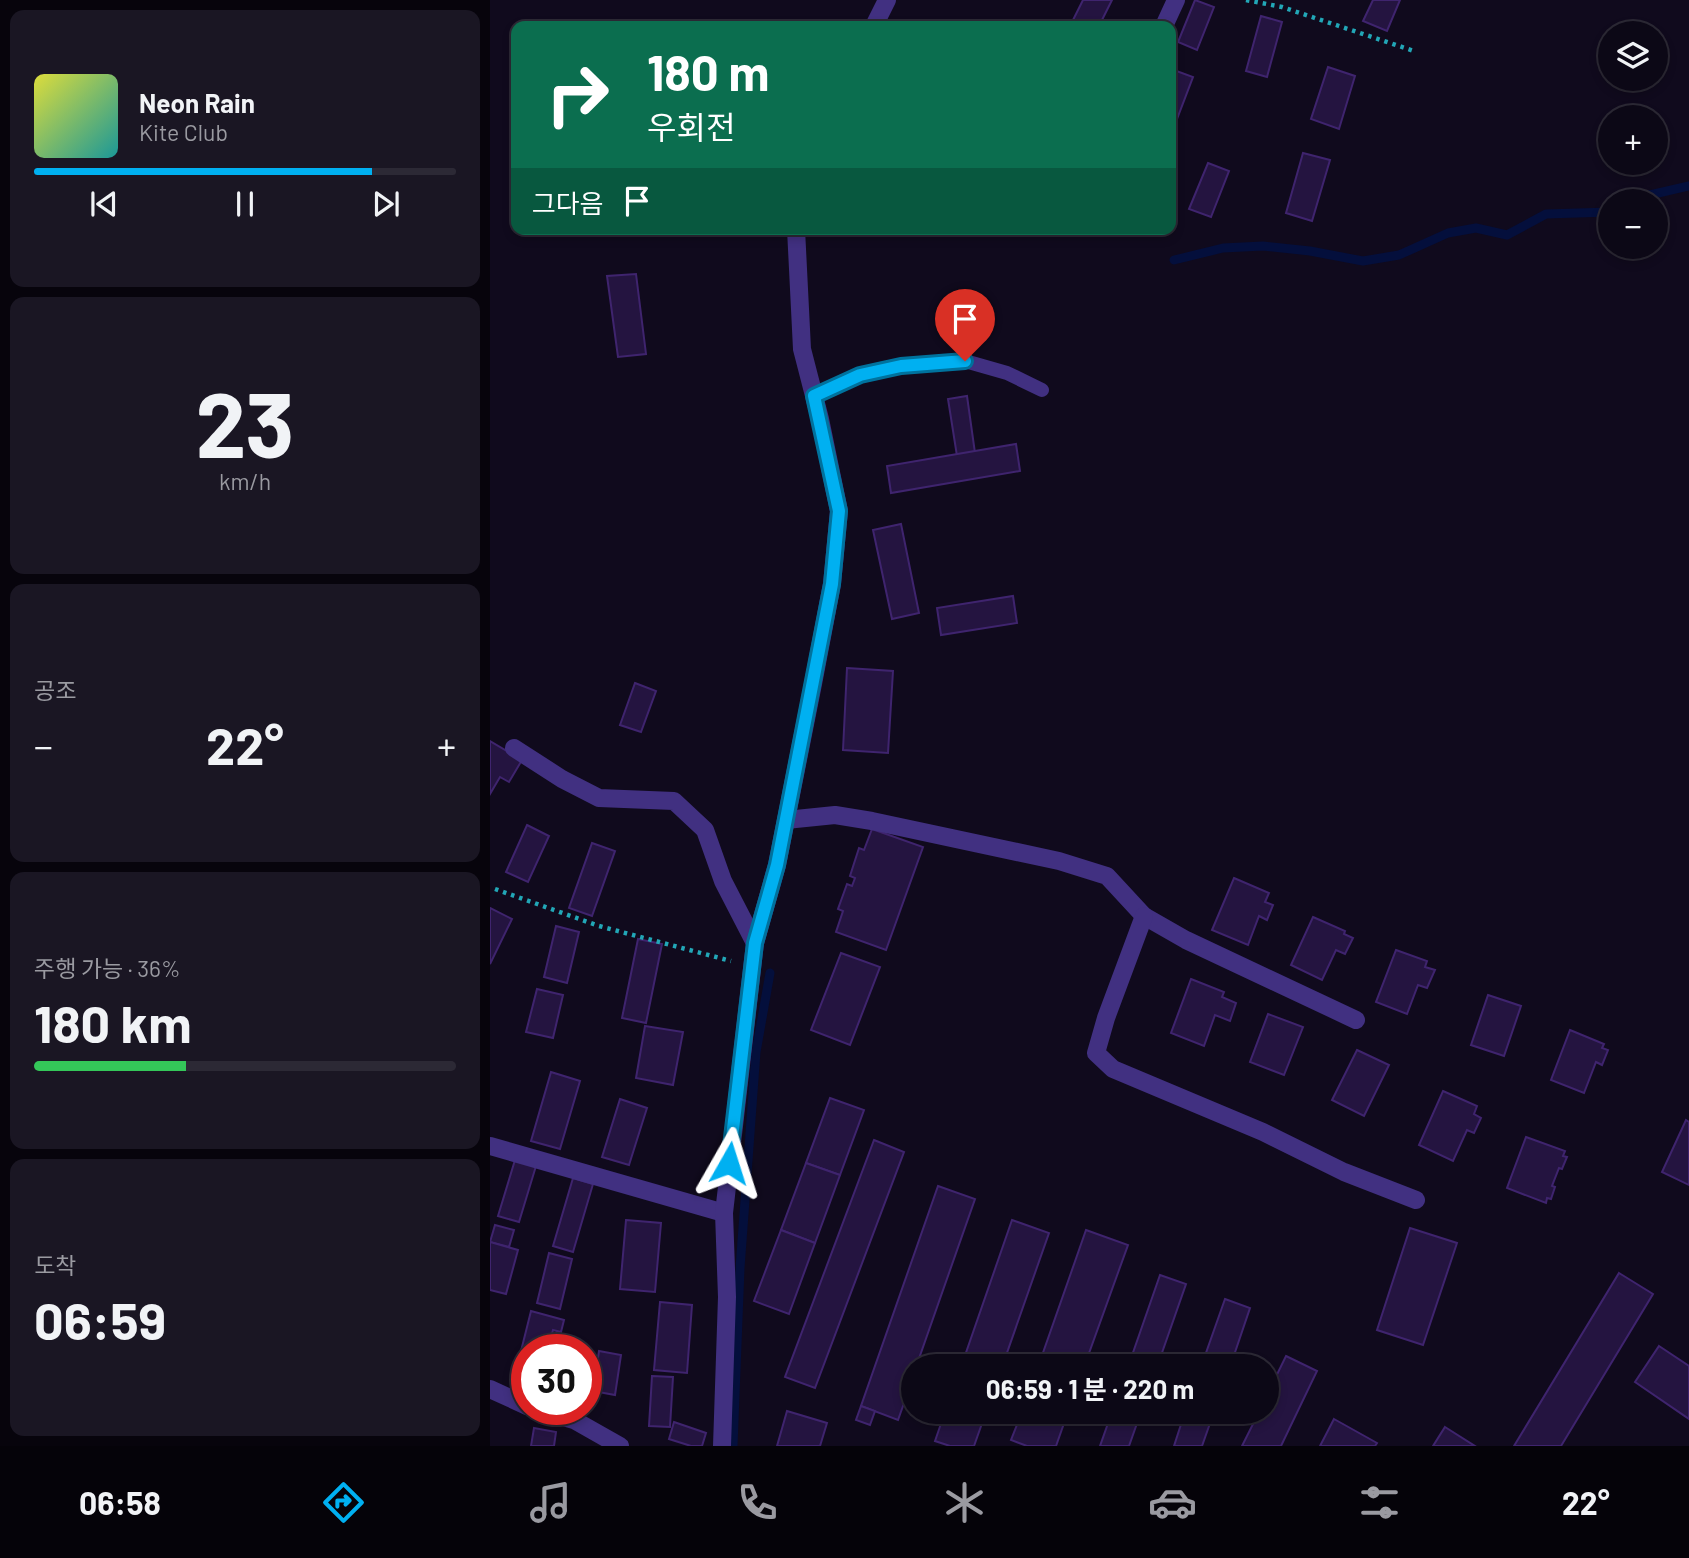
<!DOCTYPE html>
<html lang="ko">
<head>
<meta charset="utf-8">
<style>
  :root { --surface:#0c0816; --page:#1a1623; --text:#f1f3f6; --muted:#9a9aa1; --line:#2c2935; --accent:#00b0f1 }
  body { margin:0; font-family:Barlow,"Noto Sans KR",sans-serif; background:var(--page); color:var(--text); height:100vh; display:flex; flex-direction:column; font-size:26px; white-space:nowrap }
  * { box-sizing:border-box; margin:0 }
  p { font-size:23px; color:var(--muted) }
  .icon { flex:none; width:38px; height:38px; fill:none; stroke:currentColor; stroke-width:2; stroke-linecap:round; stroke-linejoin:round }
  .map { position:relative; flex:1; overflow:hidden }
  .drawer { display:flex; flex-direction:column; gap:10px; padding:10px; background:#07040c; width:490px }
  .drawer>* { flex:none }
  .top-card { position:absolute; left:21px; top:21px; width:665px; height:214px; border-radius:14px; box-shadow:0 4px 10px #0003,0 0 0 2px var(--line); background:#0b6e4f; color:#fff; overflow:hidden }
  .tools { position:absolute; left:1108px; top:21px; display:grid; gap:14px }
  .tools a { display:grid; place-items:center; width:70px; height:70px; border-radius:50%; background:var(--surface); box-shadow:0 4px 10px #0003,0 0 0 2px var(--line); font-size:35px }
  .speed { position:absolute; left:21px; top:1334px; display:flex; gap:14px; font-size:35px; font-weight:700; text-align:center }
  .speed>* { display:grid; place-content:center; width:91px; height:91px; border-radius:50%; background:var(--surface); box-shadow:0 4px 10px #0003,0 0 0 2px var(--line); line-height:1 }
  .speed .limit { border:10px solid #d22; background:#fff; color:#111 }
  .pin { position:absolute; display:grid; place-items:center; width:60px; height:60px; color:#fff; margin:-72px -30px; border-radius:50% 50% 50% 0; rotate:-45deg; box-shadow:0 0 7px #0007 }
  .pin .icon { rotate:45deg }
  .me { position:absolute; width:77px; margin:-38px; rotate:6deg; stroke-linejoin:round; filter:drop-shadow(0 0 5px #0008) }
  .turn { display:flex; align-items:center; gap:24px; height:147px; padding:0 21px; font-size:32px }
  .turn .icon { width:91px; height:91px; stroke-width:2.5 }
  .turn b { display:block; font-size:49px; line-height:60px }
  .then { display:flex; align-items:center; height:66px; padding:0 21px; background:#0003; gap:14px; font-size:26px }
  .big { font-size:52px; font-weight:700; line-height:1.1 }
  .drawer .widget { flex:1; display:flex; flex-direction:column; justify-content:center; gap:10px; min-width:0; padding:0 24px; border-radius:14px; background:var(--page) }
  .drawer .dial { align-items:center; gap:0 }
  .dial b { font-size:91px; line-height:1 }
  .song { display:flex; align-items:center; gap:21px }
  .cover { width:84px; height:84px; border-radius:10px; background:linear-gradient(135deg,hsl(60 70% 55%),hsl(180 70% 35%)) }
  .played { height:7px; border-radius:4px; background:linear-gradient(90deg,var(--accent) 80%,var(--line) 80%) }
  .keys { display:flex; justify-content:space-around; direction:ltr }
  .heat { display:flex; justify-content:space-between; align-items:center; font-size:38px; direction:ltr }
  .charge { height:10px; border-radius:5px; background:linear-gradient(90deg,#34c759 36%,var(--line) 0) }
  .trip { position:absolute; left:411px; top:1354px; width:378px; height:70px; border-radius:35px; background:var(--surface); box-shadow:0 4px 10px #0003,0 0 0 2px var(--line); font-weight:700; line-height:70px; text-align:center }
  .dock { display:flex; height:112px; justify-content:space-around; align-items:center; background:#050309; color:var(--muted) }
  .dock .icon { width:49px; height:49px }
  .dock .selected { color:var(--accent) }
  .dock b { font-size:32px; color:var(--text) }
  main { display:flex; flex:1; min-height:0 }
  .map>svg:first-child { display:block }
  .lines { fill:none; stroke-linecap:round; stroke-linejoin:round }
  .stream { stroke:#040f3c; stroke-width:9 }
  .building { fill:#241440; stroke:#3f246e; stroke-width:2 }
  .path { stroke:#22a7b7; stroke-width:4.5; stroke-dasharray:3.5 5; stroke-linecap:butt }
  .service { stroke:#413081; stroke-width:14 }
  .minor { stroke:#413081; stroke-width:18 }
  .route-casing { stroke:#00729d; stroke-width:18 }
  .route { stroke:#00b0f1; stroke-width:12 }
</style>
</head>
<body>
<main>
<section class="drawer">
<div class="widget">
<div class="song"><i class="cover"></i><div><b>Neon Rain</b><p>Kite Club</p></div></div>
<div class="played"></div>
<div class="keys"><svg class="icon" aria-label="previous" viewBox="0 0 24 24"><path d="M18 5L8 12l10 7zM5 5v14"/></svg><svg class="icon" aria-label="pause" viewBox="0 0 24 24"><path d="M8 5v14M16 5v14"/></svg><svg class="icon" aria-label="next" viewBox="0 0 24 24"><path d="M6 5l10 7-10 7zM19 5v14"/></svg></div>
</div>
<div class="widget dial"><b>23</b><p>km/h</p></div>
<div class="widget"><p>공조</p>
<div class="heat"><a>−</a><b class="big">22°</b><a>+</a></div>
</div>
<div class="widget"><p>주행 가능 · 36%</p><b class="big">180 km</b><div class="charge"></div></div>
<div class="widget"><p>도착</p><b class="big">06:59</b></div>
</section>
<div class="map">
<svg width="1199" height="1446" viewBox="0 0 1199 1446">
  <rect width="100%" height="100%" fill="#100a1d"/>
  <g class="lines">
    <g class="stream">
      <path d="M1142,201L1151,197L1199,186"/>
      <path d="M684,260L733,248L773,246L820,251L873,261L909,255L958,233L986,228L1017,235L1056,214L1120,212"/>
      <path d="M243,1446L250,1268L266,1052L280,973"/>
    </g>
  </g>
  <g class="building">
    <path d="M593,0H622L609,26H580Z"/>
    <path d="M705,0L724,7L707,50L688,42Z"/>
    <path d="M883,0H910L897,31L873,21Z"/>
    <path d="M771,16L792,22L777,77L756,71Z"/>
    <path d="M838,67L865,76L849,129L821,119Z"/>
    <path d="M681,69L703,77L687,119L681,117Z"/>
    <path d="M813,153L840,160L822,221L796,213Z"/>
    <path d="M718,163L739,171L721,217L699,209Z"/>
    <path d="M146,274L156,354L128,357L117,276Z"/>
    <path d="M477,396L485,453L467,456L458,399Z"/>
    <path d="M526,444L530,471L401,493L397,466Z"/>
    <path d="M411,524L429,613L402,619L383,530Z"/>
    <path d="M523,596L527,623L451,635L447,608Z"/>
    <path d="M357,668L403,671L398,753L353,750Z"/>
    <path d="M145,683L166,691L151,732L130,725Z"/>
    <path d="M0,741L32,760L19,782L10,777L0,794Z"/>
    <path d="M37,825L59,836L38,882L16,872Z"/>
    <path d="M382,829L433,847L396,950L346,932L353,911L348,909L357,884L362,886L365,878L360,876L369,848L374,850Z"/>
    <path d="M102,843L125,851L102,916L79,908Z"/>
    <path d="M744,878L779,893L775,902L783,905L777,920L769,916L758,945L722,930Z"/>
    <path d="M0,908L22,919L0,964Z"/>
    <path d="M823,917L855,931L854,934L863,938L855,954L846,950L832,980L801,965Z"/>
    <path d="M66,926L89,932L77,983L54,977Z"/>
    <path d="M148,939L172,944L156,1023L132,1018Z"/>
    <path d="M906,950L937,961L935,967L945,970L937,988L928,985L917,1014L886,1002Z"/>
    <path d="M351,953L390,967L360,1045L321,1030Z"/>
    <path d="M701,979L734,992L732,997L746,1003L740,1021L725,1015L714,1046L681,1033Z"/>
    <path d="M47,989L73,995L63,1038L36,1032Z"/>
    <path d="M998,995L1031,1006L1014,1056L981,1045Z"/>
    <path d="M778,1014L813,1027L794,1075L760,1062Z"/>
    <path d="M155,1026L193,1032L183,1085L146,1078Z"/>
    <path d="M1080,1030L1114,1044L1112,1048L1118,1050L1112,1065L1106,1062L1094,1093L1061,1080Z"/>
    <path d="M867,1050L899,1065L874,1116L842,1100Z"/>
    <path d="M61,1072L90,1081L70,1149L41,1141Z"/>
    <path d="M953,1091L987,1106L984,1114L991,1118L984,1133L977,1130L963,1161L929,1145Z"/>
    <path d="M340,1098L374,1110L350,1175L316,1163Z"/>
    <path d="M130,1099L157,1108L139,1165L112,1157Z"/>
    <path d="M1196,1120L1199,1122V1185L1172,1172Z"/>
    <path d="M1036,1137L1075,1151L1073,1156L1077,1157L1072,1169L1069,1168L1062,1186L1065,1187L1061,1199L1057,1198L1056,1203L1017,1188Z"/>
    <path d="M384,1140L414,1152L325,1388L295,1377Z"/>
    <path d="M25,1160L46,1166L29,1222L8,1216Z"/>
    <path d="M316,1163L350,1175L325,1243L291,1230Z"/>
    <path d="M83,1178L103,1184L83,1252L63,1246Z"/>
    <path d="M448,1186L485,1199L426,1367H424V1375L408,1420L371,1406Z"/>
    <path d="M136,1220L171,1223L165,1292L130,1289Z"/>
    <path d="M522,1220L559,1233L512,1367H471Z"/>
    <path d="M5,1225L24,1230L19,1247L0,1242Z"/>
    <path d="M920,1228L967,1243L933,1345L887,1330Z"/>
    <path d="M291,1230L325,1243L299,1314L264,1301Z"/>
    <path d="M596,1230L638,1245L594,1367H548Z"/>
    <path d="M0,1242L28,1250L16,1294L0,1290Z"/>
    <path d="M59,1253L82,1259L70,1309L47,1303Z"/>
    <path d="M1129,1273L1163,1294L1071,1446H1024Z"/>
    <path d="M670,1275L696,1284L667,1367H638Z"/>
    <path d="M735,1299L760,1308L740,1367H711Z"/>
    <path d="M170,1302L202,1305L197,1373L164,1370Z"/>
    <path d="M41,1311L74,1320L71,1332L63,1330L58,1349H37V1366L28,1363Z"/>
    <path d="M1169,1346L1199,1366V1419L1145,1382Z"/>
    <path d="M109,1351L131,1355L125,1395L103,1391Z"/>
    <path d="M796,1356L827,1371L791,1446H752L769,1412H777V1395Z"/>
    <path d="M162,1376L183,1377L180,1427L159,1426Z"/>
    <path d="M371,1406L385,1411L380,1425L366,1420Z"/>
    <path d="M297,1411L337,1423L330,1446H287Z"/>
    <path d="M455,1412H496L484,1446H460L445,1441Z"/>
    <path d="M532,1412H578L566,1446H537L521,1440Z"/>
    <path d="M622,1412H651L639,1446H610Z"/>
    <path d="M695,1412H724L712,1446H684Z"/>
    <path d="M844,1419L887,1443L885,1446H830Z"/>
    <path d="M184,1422L216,1433L212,1446H201L179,1439Z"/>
    <path d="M955,1427L985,1446H943Z"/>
    <path d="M44,1428L66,1432L64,1446H41Z"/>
  </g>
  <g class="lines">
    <g class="path">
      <path d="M756,0L792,7L924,51"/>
      <path d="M5,889L109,926L241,961"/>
    </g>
    <path class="service" d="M324,396L370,375L411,366L475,361L517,373L552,390"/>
    <g class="minor">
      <path d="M384,26L397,0"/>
      <path d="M674,26L686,0"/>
      <path d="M24,748L72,779L109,798L184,801L215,830L233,881L265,943"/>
      <path d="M296,820L345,815L382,821L569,861L617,876L654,916L696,940L866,1020"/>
      <path d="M654,916L616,1018L606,1053L623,1069L773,1132L854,1172L926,1200"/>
      <path d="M0,1146L234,1213"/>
      <path d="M0,1389L37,1406"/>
      <path d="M46,1409L84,1420L130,1446"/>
      <path d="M232,1446L237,1297L234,1213L265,943L287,865L323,684L342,584L349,511L330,419L312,349L306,229"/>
    </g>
  </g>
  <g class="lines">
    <defs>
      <path id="route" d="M239,1163L265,943L287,865L342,584L349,511L324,396L370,375L411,366L475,361"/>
    </defs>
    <use href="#route" class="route-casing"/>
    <use href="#route" class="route"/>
  </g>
</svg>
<div class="tools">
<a><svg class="icon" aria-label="layers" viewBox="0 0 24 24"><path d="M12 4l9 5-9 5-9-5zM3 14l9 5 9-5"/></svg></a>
<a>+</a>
<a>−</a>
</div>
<div class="speed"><div class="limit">30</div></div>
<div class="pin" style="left:475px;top:361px;background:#d93025"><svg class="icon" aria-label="arrive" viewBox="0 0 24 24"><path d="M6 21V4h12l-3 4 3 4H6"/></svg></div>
<svg class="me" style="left:239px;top:1163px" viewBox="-20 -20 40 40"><path d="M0-17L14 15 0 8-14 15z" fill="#00b0f1" stroke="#fff" stroke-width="4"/></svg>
<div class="trip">06:59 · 1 분 · 220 m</div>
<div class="top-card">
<div class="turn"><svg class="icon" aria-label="right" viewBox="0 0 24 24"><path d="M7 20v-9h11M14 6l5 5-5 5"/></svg><div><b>180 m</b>우회전</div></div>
<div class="then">그다음<svg class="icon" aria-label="arrive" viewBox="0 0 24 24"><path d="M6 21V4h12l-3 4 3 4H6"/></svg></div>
</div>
</div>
</main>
<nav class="dock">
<b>06:58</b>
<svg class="icon selected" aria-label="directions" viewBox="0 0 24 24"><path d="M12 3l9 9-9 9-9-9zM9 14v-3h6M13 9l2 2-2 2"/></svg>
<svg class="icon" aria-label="music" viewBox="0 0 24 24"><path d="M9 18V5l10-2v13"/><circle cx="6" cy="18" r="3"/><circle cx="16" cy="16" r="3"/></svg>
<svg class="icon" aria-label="phone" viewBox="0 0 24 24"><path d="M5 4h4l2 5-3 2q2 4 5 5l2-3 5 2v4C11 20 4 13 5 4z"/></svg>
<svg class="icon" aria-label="climate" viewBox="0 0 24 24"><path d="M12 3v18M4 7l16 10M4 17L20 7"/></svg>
<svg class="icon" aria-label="car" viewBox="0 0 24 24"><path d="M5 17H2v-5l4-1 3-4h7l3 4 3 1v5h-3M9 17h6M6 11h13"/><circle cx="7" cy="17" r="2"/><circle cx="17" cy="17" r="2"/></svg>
<svg class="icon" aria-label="filters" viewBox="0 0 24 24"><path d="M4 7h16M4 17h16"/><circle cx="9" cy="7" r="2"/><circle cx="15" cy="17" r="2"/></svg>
<b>22°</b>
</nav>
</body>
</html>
